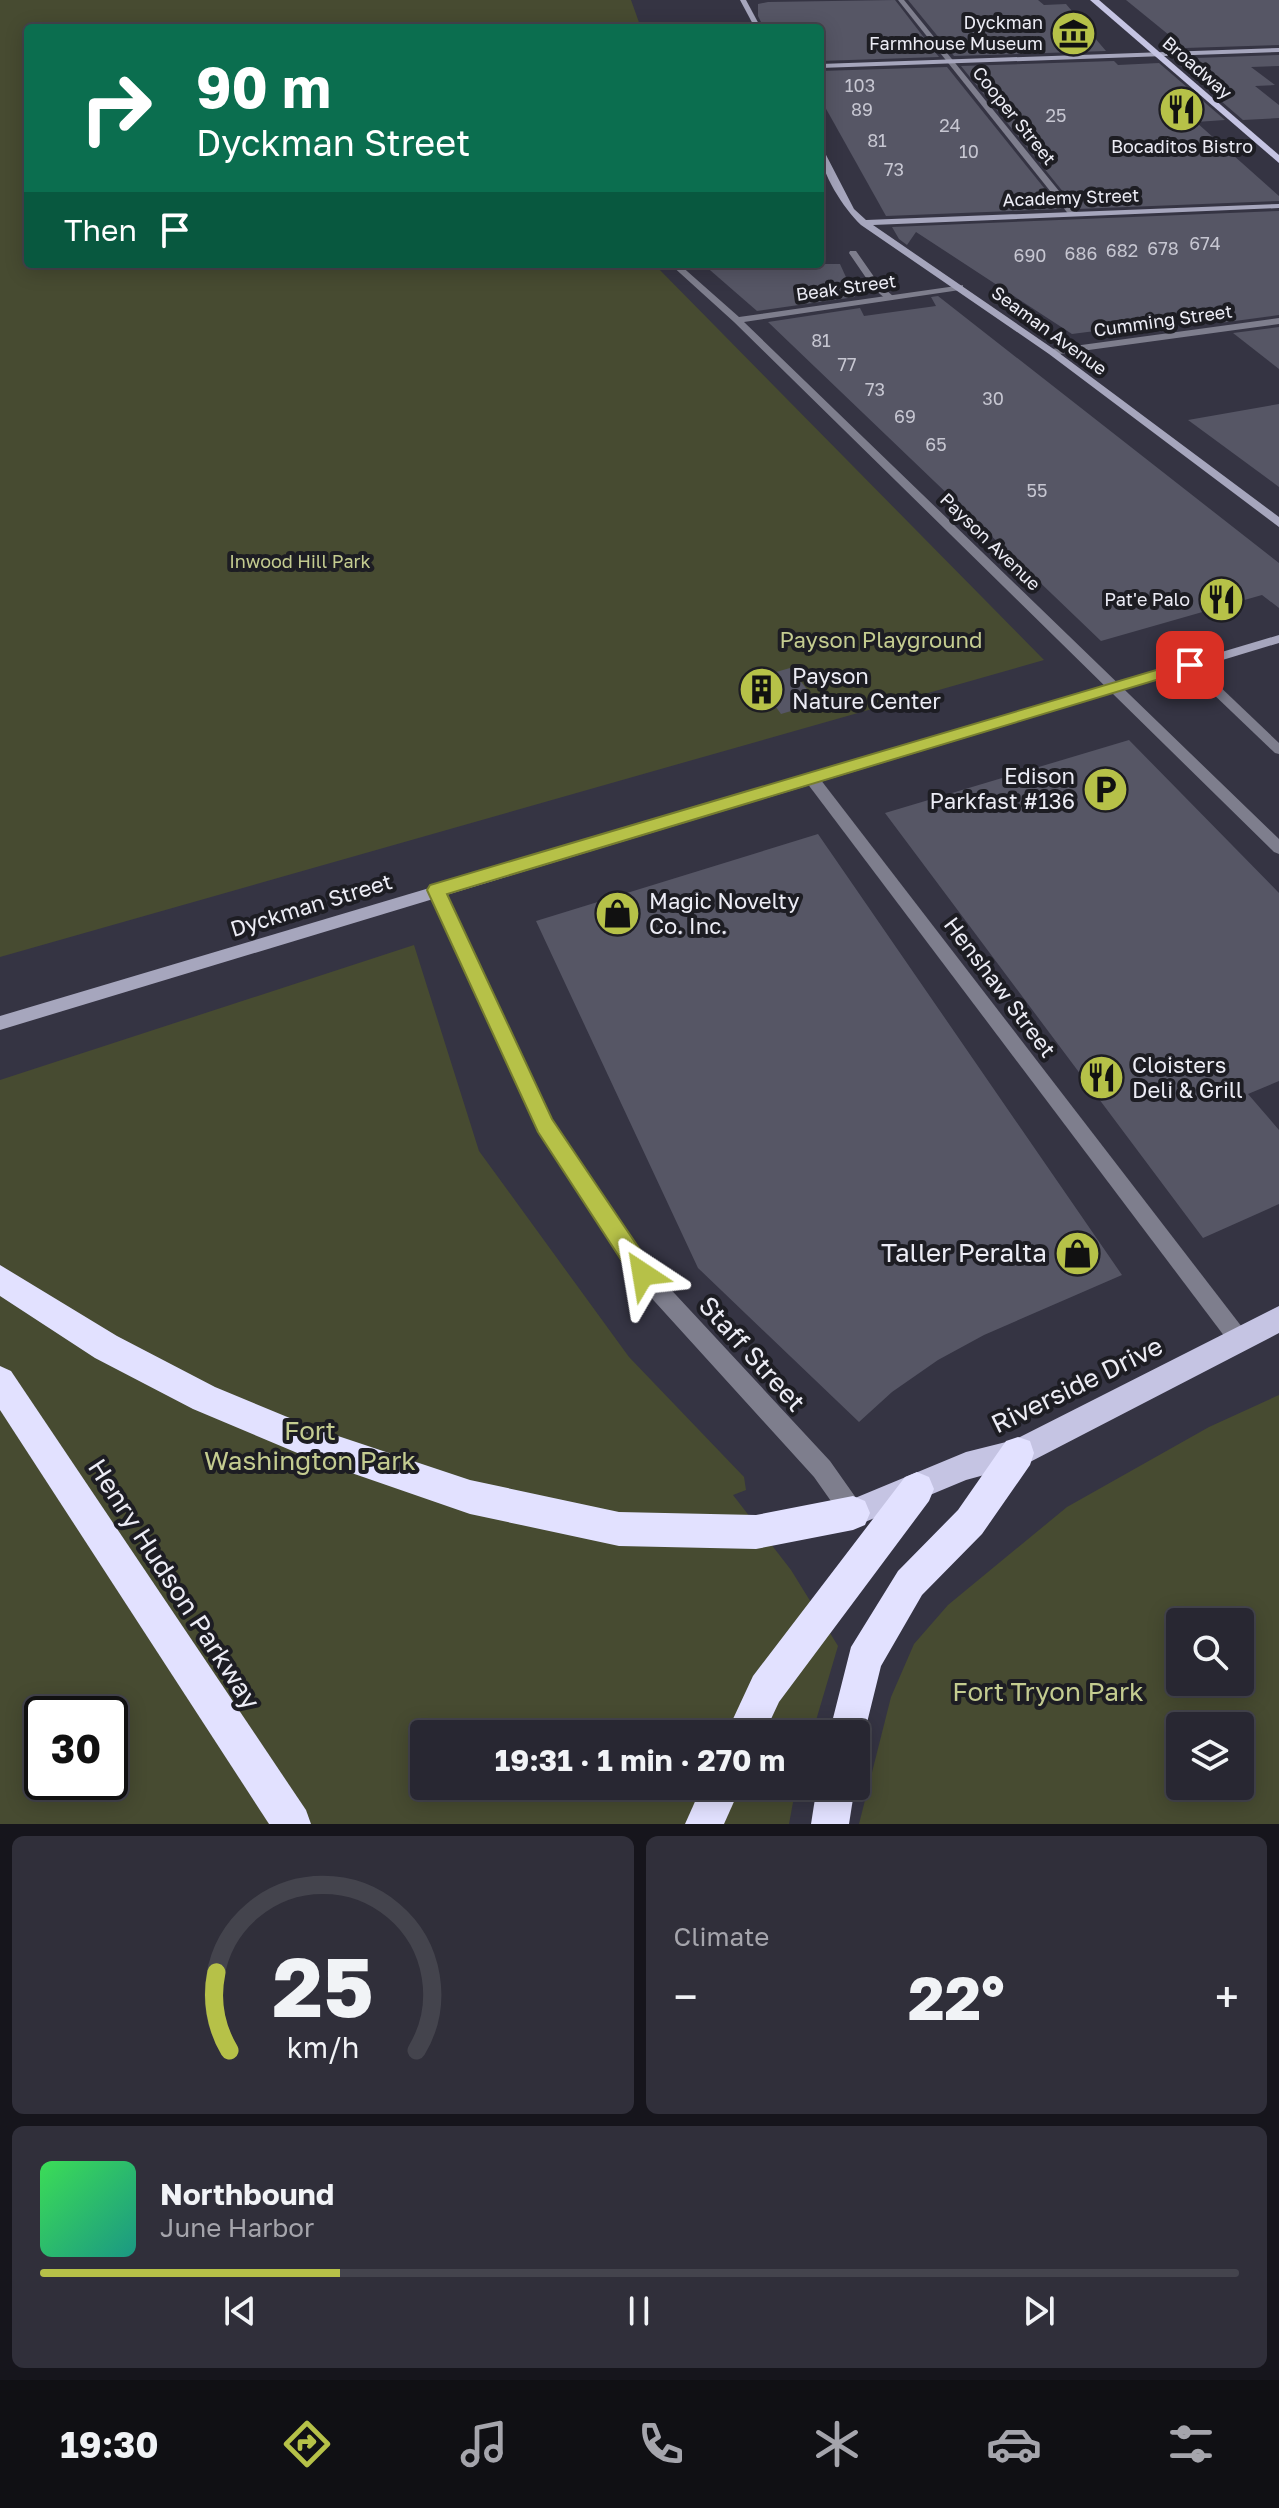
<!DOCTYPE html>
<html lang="en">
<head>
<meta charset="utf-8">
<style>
  :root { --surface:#282732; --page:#302f3a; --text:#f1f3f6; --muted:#a5a5ac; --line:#44444d; --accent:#b6c148 }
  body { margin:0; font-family:"Golos Text",sans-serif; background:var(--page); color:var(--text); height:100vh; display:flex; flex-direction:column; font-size:30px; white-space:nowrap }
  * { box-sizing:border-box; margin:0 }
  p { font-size:26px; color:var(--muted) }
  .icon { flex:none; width:44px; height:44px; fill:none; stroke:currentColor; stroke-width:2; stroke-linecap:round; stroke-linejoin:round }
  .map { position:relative; height:1824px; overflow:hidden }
  .panel { display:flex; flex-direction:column; gap:12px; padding:12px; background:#16151c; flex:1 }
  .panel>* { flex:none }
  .guide { position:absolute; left:24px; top:24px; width:800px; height:244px; border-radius:8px; box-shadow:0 4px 20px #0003,0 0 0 2px var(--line); background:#0b6e4f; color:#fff; overflow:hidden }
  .buttons { position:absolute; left:1166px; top:1608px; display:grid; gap:16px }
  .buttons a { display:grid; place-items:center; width:88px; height:88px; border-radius:8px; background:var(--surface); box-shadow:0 4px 20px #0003,0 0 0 2px var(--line); font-size:40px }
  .speed { position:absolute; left:24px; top:1696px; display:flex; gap:16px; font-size:40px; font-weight:700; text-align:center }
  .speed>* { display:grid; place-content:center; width:104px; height:104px; border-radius:50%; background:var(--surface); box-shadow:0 4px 20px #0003,0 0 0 2px var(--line); line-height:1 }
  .speed .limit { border:4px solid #111; border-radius:12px; background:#fff; color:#111 }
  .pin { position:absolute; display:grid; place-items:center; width:68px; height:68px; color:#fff; margin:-34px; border-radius:16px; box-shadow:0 4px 12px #0006 }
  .me { position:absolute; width:88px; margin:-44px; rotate:327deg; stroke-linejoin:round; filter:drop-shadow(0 0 6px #0008) }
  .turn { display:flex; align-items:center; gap:28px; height:168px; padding:0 40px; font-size:36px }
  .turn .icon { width:104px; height:104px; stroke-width:2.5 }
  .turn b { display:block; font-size:56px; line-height:68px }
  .then { display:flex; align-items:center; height:76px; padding:0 40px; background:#0003; gap:16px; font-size:30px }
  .big { font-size:60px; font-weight:700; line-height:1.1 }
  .panel .card { flex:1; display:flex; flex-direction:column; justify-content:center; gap:12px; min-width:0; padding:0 28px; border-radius:12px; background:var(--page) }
  .panel .dial { align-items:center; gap:0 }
  .dial svg { height:208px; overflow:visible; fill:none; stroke:var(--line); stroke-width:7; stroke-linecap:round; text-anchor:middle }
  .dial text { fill:var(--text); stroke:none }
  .song { display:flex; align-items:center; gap:24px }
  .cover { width:96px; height:96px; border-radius:12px; background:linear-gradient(135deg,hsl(130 70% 55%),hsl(170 70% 35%)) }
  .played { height:8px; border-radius:4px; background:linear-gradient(90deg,var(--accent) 25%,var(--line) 25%) }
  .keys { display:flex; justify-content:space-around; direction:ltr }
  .heat { display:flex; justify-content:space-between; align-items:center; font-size:44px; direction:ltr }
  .panel .tiles { flex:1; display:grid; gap:12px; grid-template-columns:1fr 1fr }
  .card:last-child { grid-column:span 2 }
  .trip { position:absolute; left:410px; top:1720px; width:460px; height:80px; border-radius:8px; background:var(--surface); box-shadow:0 4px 20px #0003,0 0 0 2px var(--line); font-weight:700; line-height:80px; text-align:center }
  .dock { display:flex; height:128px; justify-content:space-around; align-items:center; background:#101014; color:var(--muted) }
  .dock .icon { width:56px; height:56px }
  .dock .selected { color:var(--accent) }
  .dock b { font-size:36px; color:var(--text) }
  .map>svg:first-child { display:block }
  .green { fill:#474b31; fill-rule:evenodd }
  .building { fill:#565665 }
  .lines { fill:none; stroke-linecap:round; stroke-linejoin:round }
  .lane { fill:#7e7e8d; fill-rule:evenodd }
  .street { fill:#7e7e8d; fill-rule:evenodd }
  .secondary { fill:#a6a6bd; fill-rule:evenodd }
  .primary { fill:#c5c4e3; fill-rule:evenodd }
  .highway { fill:#e2e1ff; fill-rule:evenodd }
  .route { fill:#b6c148; stroke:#767d2f; stroke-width:2 }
  .labels { text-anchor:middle; stroke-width:8; stroke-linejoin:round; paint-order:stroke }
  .far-poi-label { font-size:18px; fill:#ececf5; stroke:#1d1d23; text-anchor:end }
  .far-street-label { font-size:18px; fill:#ececf5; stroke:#1d1d23 }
  .number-label { font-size:18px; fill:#c6c6d1 }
  .far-park-label { font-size:18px; fill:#c4cc90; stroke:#1d1d23 }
  .park-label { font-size:22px; fill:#c4cc90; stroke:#1d1d23 }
  .poi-label { font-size:22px; fill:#ececf5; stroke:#1d1d23; text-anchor:start }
  .street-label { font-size:22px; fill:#ececf5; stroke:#1d1d23 }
  .near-poi-label { font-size:26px; fill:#ececf5; stroke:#1d1d23; text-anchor:end }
  .near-street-label { font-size:26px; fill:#ececf5; stroke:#1d1d23 }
  .near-park-label { font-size:26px; fill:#c4cc90; stroke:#1d1d23 }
</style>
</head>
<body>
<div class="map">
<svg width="1279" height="1824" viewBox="0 0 1279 1824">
  <rect width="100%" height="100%" fill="#353443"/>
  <g class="green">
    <path d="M0,0H631L641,28H28V264H654L1044,660L0,957Z"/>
    <path d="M414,945L479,1151L629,1357L744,1477L746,1490L733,1495L791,1570L838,1646L812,1734H424V1786H796L789,1824H0V1080ZM42,1714H110V1782H42Z"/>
    <path d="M1279,1395V1824H859L891,1697L914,1644L948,1605L1067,1507L1209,1427ZM1180,1622H1240V1682H1180ZM1180,1726H1240V1786H1180Z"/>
  </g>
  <g class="building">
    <path d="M895,0L939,57L820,61V28H764L758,16V4L768,2Z"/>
    <path d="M908,0H1038L1044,5L1066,4L1106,51L954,56Z"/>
    <path d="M1126,0H1279V45L1185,48Z"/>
    <path d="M1279,55V66L1251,67L1275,85L1255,86L1279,105V118L1243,120L1177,63L1201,62L1196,58Z"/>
    <path d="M1114,61L1118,65L1159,63L1225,120L1196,122L1279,196V201L1077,209L961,66Z"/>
    <path d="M947,67L1061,209L886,216L820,98V71Z"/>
    <path d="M1279,211V315L1220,323L1211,316L1072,334L916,232L907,245L899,239L892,227Z"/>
    <path d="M703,264H840L855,297L757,311Z"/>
    <path d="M938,296L1279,563V608L1262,595L1101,641L768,322L860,308L864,316L936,306L931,297Z"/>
    <path d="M1279,327V369L1233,333Z"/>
    <path d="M1279,404V487L1188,420Z"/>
    <path d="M790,668L818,703L781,714L755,678Z"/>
    <path d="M1129,740L1279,893V1081L1248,1094L1279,1130V1204L1203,1238L885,813Z"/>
    <path d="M818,834L1122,1275L984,1335L938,1360L892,1392L859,1422L698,1268L536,921Z"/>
  </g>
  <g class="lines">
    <g class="lane">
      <path d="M850,251H856L879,284L893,296V300H887L873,288L849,253Z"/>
      <path d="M1190,661L1194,662L1279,743V754L1275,753L1186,668V662Z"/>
    </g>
    <g class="street">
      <path d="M898,0H904L1076,212V216H1070Z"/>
      <path d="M670,264H679L739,317L963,285V289L960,290L744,322L1279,839V854L1274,852L734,322Z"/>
      <path d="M1279,318V324L1052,355L1047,352L1052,349Z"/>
      <path d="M812,774L817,775L1245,1331L1248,1338L1245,1345L1238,1348L1231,1345L807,783L805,779L807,775Z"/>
      <path d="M436,884L444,890L552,1120L650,1267L830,1461L861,1505L864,1513L861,1521L853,1524L845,1521L814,1477L636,1281L539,1132L428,890Z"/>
    </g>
    <g class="secondary">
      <path d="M740,0H746L761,28H755Z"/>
      <path d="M1279,48V52L820,68V64Z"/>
      <path d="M820,149L824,151L854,209L866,220L1279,204V208L873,225L1055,350L1279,517V527L1049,354L861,225C844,209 820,172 820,149Z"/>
      <path d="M1279,635V643L0,1030V1016Z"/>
    </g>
    <g class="primary">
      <path d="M1090,0H1099L1279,155V163Z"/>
      <path d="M1279,1306V1333L1028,1463L966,1480L853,1527L843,1523L839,1513L843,1503L966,1452L1014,1440Z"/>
    </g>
    <g class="highway">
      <path d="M0,1265L117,1336L215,1387L314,1428L470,1480L619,1512L756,1515L853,1496L865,1501L870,1513L865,1525L853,1530L756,1549L619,1546L470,1514L314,1460L193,1409L95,1358L0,1296Z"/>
      <path d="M0,1366L11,1371L306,1810L311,1824H269L0,1410Z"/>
      <path d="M1018,1437L1030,1441L1034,1453L1030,1465L982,1534L922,1595L881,1666L861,1747L856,1749V1734H829L851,1647L898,1571L958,1510L1006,1441Z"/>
      <path d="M917,1472L929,1477L934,1489L929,1501L779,1702L764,1734H726L753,1676L905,1477Z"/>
      <path d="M702,1786H741L724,1824H685Z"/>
      <path d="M817,1786H855L849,1824H811Z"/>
    </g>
  </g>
  <path class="route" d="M1190,660L1196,662V668L447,894L552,1119L651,1266L655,1274L651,1281L643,1284L635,1281L538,1132L427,890L430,885Z"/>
  <defs>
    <symbol id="museum-disc" viewBox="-11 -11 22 22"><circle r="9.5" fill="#b6c148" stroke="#1d1d23"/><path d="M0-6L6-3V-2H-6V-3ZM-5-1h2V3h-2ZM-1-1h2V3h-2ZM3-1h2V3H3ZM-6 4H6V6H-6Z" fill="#111"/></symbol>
    <symbol id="restaurant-disc" viewBox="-11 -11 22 22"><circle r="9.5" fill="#b6c148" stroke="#1d1d23"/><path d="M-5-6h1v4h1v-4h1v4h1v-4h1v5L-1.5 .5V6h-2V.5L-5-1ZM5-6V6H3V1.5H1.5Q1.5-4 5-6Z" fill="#111"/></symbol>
    <symbol id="building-disc" viewBox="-11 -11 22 22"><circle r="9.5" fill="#b6c148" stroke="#1d1d23"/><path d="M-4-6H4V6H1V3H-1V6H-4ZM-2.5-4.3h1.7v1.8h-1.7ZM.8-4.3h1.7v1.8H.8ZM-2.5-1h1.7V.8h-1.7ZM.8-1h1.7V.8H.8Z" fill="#111"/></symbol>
    <symbol id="parking-disc" viewBox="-11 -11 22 22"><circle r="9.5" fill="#b6c148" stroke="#1d1d23"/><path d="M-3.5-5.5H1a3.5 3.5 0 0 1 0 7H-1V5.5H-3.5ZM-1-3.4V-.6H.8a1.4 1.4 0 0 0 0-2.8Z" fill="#111"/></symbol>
    <symbol id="shop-disc" viewBox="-11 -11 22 22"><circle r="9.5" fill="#b6c148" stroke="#1d1d23"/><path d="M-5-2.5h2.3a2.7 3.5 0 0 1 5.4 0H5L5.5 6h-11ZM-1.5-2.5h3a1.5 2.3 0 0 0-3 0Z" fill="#111"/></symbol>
  </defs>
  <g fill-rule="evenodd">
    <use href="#museum-disc" x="1048" y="8" width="51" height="51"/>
    <use href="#restaurant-disc" x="1156" y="84" width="51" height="51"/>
    <use href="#restaurant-disc" x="1196" y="574" width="51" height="51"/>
    <use href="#building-disc" x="736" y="664" width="51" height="51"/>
    <use href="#parking-disc" x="1080" y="764" width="51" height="51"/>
    <use href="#shop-disc" x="592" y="888" width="51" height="51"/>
    <use href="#restaurant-disc" x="1076" y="1052" width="51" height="51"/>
    <use href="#shop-disc" x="1052" y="1228" width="51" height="51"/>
  </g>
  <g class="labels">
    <g class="far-poi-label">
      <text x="1043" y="29">Dyckman<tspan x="1043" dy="21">Farmhouse Museum</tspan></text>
      <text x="1182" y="153" text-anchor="middle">Bocaditos Bistro</text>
      <text x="1190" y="606">Pat'e Palo</text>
    </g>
    <g class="far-street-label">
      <text transform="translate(1197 68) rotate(41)" y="6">Broadway</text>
      <text transform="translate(1014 116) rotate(51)" y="6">Cooper Street</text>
      <text transform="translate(1071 198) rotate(-2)" y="6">Academy Street</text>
      <text transform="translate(846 288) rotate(-8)" y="6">Beak Street</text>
      <text transform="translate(1163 321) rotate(-8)" y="6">Cumming Street</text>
      <text transform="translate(1049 331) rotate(36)" y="6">Seaman Avenue</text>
      <text transform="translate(990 542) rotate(44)" y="6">Payson Avenue</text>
    </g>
    <g class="number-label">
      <text x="860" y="92">103</text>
      <text x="862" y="116">89</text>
      <text x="1056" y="122">25</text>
      <text x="950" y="132">24</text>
      <text x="877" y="147">81</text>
      <text x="969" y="158">10</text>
      <text x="894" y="176">73</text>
      <text x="1205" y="250">674</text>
      <text x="1163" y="255">678</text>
      <text x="1122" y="257">682</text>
      <text x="1081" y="260">686</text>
      <text x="1030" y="262">690</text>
      <text x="821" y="347">81</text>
      <text x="847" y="371">77</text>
      <text x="875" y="396">73</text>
      <text x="993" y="405">30</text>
      <text x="905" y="423">69</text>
      <text x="936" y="451">65</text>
      <text x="1037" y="497">55</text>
    </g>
    <g class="far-park-label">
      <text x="300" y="568">Inwood Hill Park</text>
    </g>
    <g class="park-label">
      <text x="881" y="648">Payson Playground</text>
    </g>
    <g class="poi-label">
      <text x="792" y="684">Payson<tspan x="792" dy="25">Nature Center</tspan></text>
      <text x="1075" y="784" text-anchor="end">Edison<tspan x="1075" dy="25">Parkfast #136</tspan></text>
      <text x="649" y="909">Magic Novelty<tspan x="649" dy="25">Co. Inc.</tspan></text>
      <text x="1132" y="1073">Cloisters<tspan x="1132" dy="25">Deli &amp; Grill</tspan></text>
    </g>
    <g class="street-label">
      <text transform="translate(311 905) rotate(-17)" y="8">Dyckman Street</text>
      <text transform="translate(1000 987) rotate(53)" y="8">Henshaw Street</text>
    </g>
    <g class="near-poi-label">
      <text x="1047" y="1262">Taller Peralta</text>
    </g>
    <g class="near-street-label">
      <text transform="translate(752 1354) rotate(48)" y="9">Staff Street</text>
      <text transform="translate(1077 1385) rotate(-26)" y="9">Riverside Drive</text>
      <text transform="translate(174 1584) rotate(57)" y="9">Henry Hudson Parkway</text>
    </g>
    <g class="near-park-label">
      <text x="310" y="1440">Fort<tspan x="310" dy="30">Washington Park</tspan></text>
      <text x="1048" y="1701">Fort Tryon Park</text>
    </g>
  </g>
</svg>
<div class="buttons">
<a><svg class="icon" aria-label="search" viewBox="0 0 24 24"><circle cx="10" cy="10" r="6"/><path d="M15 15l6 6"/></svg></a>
<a><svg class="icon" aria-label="layers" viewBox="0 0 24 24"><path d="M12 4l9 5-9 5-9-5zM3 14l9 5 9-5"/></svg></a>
</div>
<div class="speed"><div class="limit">30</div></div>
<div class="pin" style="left:1190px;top:665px;background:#d93025"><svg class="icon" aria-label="arrive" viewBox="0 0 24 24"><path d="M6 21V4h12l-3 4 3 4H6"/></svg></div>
<svg class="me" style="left:643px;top:1274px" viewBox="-20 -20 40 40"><path d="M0-17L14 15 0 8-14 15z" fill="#b6c148" stroke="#fff" stroke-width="4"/></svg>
<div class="trip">19:31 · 1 min · 270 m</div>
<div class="guide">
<div class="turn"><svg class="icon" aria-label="right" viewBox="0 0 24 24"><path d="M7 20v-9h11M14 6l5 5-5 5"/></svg><div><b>90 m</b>Dyckman Street</div></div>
<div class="then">Then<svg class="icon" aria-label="arrive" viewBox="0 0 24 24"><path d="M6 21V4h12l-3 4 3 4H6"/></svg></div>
</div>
</div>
<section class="panel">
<div class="tiles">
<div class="card dial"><svg viewBox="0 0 100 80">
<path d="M14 69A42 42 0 1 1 86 69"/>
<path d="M14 69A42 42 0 0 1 9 39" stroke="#b6c148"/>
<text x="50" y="56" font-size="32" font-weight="700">25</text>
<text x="50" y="72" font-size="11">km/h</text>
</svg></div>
<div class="card"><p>Climate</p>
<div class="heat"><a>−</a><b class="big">22°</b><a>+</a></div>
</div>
<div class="card">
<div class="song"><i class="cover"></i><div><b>Northbound</b><p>June Harbor</p></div></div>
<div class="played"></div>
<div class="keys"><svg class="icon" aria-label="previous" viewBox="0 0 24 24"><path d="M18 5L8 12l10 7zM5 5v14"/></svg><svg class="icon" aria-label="pause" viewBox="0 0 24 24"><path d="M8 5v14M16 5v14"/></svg><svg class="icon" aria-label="next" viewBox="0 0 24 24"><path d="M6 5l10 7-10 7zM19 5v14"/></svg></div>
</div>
</div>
</section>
<nav class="dock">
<b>19:30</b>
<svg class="icon selected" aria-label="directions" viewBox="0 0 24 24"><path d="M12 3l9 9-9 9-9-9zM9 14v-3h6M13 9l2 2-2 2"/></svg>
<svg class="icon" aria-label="music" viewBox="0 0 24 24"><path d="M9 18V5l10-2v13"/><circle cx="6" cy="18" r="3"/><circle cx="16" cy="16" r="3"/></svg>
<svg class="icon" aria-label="phone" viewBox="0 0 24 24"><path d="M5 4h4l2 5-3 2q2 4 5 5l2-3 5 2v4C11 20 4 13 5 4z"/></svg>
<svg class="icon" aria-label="climate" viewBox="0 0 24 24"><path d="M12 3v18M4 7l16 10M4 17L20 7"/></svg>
<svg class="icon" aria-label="car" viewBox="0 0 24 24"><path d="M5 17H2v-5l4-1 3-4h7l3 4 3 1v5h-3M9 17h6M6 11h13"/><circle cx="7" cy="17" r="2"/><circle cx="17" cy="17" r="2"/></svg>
<svg class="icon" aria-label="filters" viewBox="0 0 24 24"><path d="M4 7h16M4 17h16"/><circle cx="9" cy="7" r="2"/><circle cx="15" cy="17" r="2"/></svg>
</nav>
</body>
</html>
